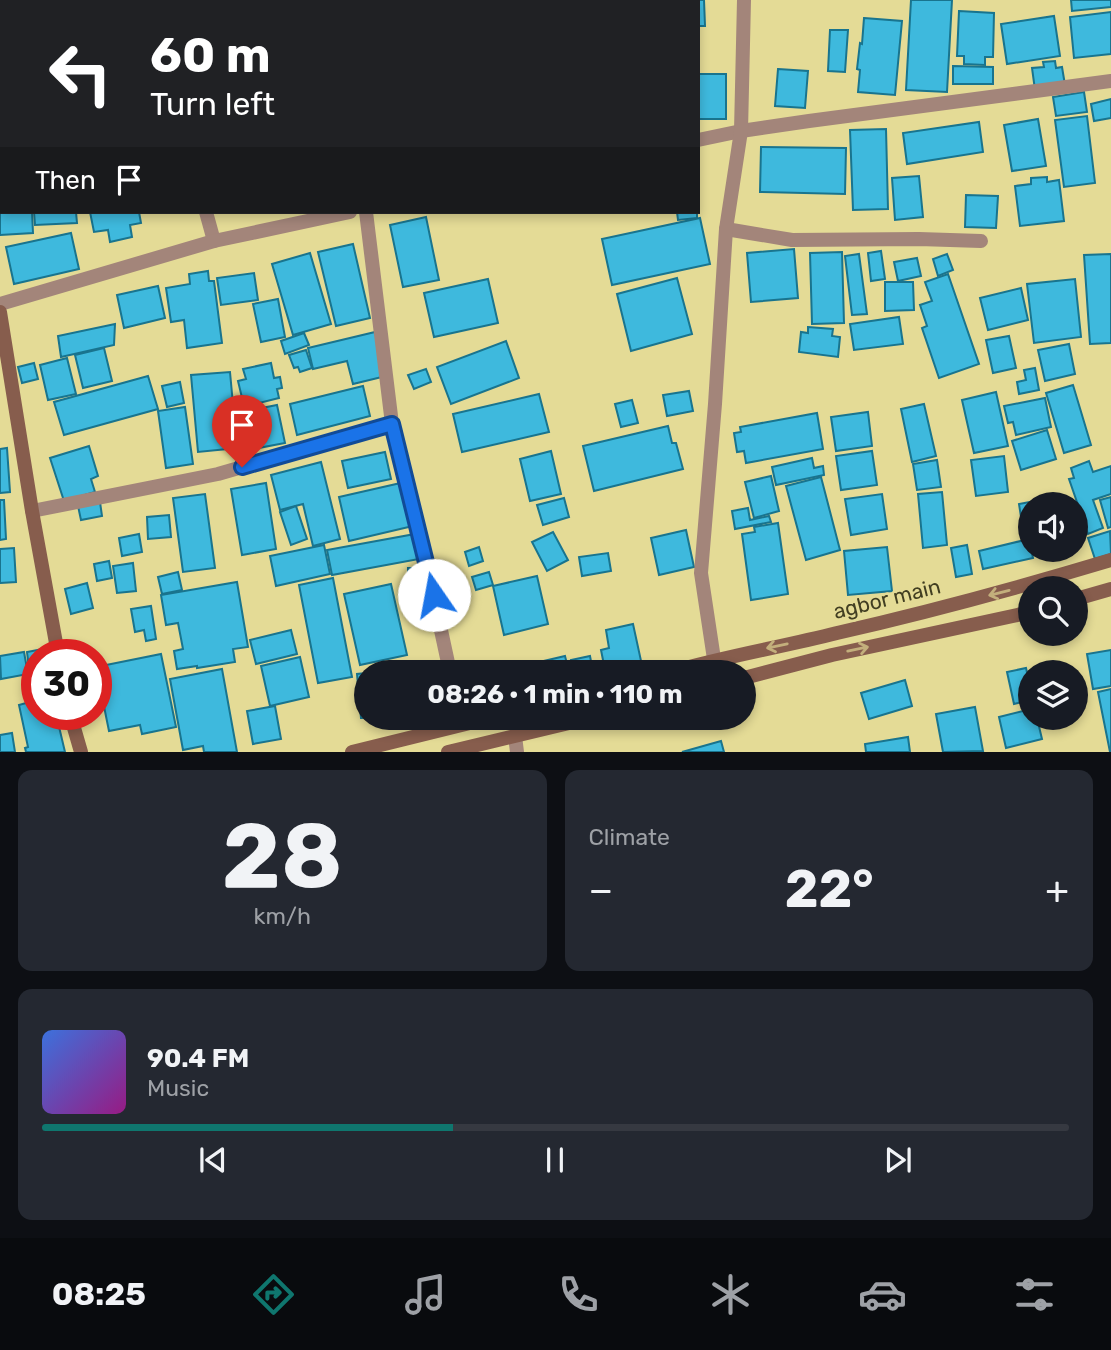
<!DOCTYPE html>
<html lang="en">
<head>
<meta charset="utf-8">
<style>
  :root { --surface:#171b24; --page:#242831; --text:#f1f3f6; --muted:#9ea1a6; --line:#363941; --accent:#0f766e }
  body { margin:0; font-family:Rubik,sans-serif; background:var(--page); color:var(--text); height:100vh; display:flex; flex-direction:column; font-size:26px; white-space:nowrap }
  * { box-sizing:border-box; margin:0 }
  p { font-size:23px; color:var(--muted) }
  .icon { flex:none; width:38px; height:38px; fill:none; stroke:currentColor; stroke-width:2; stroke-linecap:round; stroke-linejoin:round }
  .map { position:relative; height:752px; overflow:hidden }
  .drawer { display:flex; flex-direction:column; gap:18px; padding:18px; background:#0d0f14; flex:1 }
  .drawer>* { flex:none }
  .hud { position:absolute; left:0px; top:0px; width:700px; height:214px; box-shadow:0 4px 10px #0003; background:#202124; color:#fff; overflow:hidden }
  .controls { position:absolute; left:1018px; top:492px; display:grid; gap:14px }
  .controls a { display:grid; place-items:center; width:70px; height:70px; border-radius:50%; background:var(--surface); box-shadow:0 4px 10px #0003; font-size:35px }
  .speed { position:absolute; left:21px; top:639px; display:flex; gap:14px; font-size:35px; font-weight:700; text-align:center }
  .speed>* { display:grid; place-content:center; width:91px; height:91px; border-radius:50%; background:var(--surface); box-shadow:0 4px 10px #0003; line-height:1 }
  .speed .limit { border:10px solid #d22; background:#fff; color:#111 }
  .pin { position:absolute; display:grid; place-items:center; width:60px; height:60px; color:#fff; margin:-72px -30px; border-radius:50% 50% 50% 0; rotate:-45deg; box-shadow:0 0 7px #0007 }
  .pin .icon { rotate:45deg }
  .me { position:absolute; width:77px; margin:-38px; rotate:348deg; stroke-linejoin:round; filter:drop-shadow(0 0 5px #0008) }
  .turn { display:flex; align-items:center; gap:24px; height:147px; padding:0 35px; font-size:32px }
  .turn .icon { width:91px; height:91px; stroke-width:2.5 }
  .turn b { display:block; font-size:49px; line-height:60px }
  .then { display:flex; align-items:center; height:66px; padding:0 35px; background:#0003; gap:14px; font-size:26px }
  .big { font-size:52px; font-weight:700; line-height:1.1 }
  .drawer .widget { flex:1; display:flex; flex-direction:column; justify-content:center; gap:10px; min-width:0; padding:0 24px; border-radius:14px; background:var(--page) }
  .drawer .dial { align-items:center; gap:0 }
  .dial b { font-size:91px; line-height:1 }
  .song { display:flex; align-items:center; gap:21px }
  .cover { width:84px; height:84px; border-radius:10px; background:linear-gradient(135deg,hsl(220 70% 55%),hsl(310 70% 35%)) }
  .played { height:7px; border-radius:4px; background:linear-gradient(90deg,var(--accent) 40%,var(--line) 40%) }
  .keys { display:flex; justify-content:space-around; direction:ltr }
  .heat { display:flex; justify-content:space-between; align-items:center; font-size:38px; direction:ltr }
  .drawer .tiles { flex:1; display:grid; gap:18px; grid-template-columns:1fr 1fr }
  .widget:last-child { grid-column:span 2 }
  .trip { position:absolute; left:354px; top:660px; width:402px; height:70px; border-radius:35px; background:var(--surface); box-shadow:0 4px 10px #0003; font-weight:700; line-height:70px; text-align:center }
  .menu { display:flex; height:112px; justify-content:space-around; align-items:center; background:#090b0e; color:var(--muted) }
  .menu .icon { width:49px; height:49px }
  .menu .selected { color:var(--accent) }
  .menu b { font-size:32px; color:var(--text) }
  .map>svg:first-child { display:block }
  .building { fill:#3eb9dd; stroke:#19748e; stroke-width:2 }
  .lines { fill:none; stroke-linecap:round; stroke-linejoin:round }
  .street { stroke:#a3857a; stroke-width:14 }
  .secondary { stroke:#875d4d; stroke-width:14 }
  .oneway { stroke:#c3af7c }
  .route-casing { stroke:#114b97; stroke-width:18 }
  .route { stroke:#1a73e8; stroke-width:12 }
  .labels { text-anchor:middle; stroke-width:5; stroke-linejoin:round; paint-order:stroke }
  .street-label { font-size:21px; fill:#413e21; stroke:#e4db96 }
</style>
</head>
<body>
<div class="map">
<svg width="1111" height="752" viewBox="0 0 1111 752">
  <rect width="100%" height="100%" fill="#e4db96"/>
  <g class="building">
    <rect x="482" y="0" width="75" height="2"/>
    <path d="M663,0H704L705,26H698V2H663Z"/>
    <path d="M911,0H952L947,92L906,90Z"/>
    <path d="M1071,0H1111V7L1072,11Z"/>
    <path d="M959,11L994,13L993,57H985V65L964,64V56H957Z"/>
    <path d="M1111,12V54L1074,58L1070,17Z"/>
    <path d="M1054,16L1060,56L1007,64L1001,24Z"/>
    <path d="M864,18L902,21L895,95L858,92L860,70L857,69L860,43L862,44Z"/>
    <path d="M830,30H848L845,72L828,71Z"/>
    <path d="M1055,61L1056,68L1062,67L1065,85L1035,90L1032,68L1044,67L1043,62Z"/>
    <path d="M953,66L993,67V84H953Z"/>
    <path d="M778,69L808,71L805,108L775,106Z"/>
    <rect x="698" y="74" width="28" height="45"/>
    <path d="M1084,92L1087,112L1056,116L1053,97Z"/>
    <path d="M1111,99V118L1094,121L1091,104Z"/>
    <path d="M1087,116L1095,183L1064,187L1055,120Z"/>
    <path d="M1038,119L1046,166L1012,171L1004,125Z"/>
    <path d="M979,122L983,152L907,164L903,133Z"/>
    <path d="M886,129L888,209L853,210L850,130Z"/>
    <path d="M761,147L846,148L845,194L760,192Z"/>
    <path d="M919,176L923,217L895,220L892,178Z"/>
    <path d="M1047,177V182L1059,180L1064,221L1020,226L1015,186L1031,184V178Z"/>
    <path d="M0,191H2V212H32L33,233L0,235Z"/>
    <path d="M966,195L998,196L996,228L965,227Z"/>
    <path d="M34,212H76L77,223L35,225Z"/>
    <path d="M90,212H139L141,223L130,225L132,237L110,242L108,230L94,232Z"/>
    <path d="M677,212H697V218L678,220Z"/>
    <path d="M426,217L439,280L403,287L390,225Z"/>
    <path d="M700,218L710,264L612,285L602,239Z"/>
    <path d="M71,233L79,269L14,284L6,247Z"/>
    <path d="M353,244L370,318L336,326L318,252Z"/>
    <path d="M794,249L798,298L751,302L747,253Z"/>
    <path d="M881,251L885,279L871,281L868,253Z"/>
    <path d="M842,252L844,323L812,324L810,253Z"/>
    <path d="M310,253L331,324L293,335L272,264Z"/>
    <path d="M859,254L867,314L852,315L845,256Z"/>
    <path d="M947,254L953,270L938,276L933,259Z"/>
    <path d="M1111,254V343L1090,344L1084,255Z"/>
    <path d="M917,258L921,276L898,281L894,262Z"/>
    <path d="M208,271L209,281H214L222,343L187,348L184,320L171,322L166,288L190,284L189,274Z"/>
    <path d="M254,273L258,300L221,305L217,278Z"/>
    <path d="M948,274L979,364L939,378L922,328L927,326L920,305L932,301L925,282Z"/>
    <path d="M677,278L692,334L631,351L617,294Z"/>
    <path d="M488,279L498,323L434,337L424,293Z"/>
    <path d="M1075,279L1081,337L1034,343L1027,284Z"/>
    <path d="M885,282H913L914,310L885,311Z"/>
    <path d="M158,286L165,318L124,328L117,295Z"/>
    <path d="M1021,288L1028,320L988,330L980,298Z"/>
    <path d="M278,299L285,337L261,342L253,304Z"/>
    <path d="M899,317L903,344L854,350L850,324Z"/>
    <path d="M115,324L114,345L61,357L58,336Z"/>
    <path d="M808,327L833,329L832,336L840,337L838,357L799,352L801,332L808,333Z"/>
    <path d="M375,332L386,376L353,384L347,361L313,369L308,348Z"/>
    <path d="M304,333L309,345L285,354L281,341Z"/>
    <path d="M1009,336L1016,368L993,373L986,340Z"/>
    <path d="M506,341L519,378L451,404L437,367Z"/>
    <path d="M1069,344L1075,374L1045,381L1038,350Z"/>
    <path d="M104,348L112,381L83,388L75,355Z"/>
    <path d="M306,350L312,368L300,372L298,367L294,368L289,355Z"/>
    <path d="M67,358L76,394L48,400L40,365Z"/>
    <path d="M34,363L38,379L22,383L18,367Z"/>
    <path d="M271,363L274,378L280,377L282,388L277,389L279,398L251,405V400L243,402L238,381L246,379L243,369Z"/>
    <path d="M1035,368L1039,390L1019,394L1017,382L1026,380L1024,370Z"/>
    <path d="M426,369L431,382L414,389L408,375Z"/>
    <path d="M230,372L237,448L198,452L191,375Z"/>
    <path d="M148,376L158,409L64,435L54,402Z"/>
    <path d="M180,382L184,403L167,407L162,386Z"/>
    <path d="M1073,385L1091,445L1064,453L1046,393Z"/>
    <path d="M363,386L370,416L297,435L290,404Z"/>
    <path d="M689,391L693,411L667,416L663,395Z"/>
    <path d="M996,392L1008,446L974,453L962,400Z"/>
    <path d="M539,394L549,432L462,452L453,414Z"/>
    <path d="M1045,398L1051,427L1016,435L1013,422L1008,423L1004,406Z"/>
    <path d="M632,400L638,423L621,427L615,404Z"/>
    <path d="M924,404L936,456L912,462L901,409Z"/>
    <path d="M277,405L285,443L248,450L241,412Z"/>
    <path d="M185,407L193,464L166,468L158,411Z"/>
    <path d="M868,412L872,446L836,451L831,417Z"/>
    <path d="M817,413L823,449L746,463L744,451L737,452L734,433L741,432L740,427Z"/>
    <path d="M668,426L672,443H676L683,469L594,491L583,446Z"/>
    <path d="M1047,430L1056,459L1021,470L1012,441Z"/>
    <path d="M89,446L98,476L91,479L95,492L64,501L50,458Z"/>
    <path d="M7,448L10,492L0,493V449Z"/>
    <path d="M551,451L561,494L530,501L520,459Z"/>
    <path d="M872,451L877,485L841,490L836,456Z"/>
    <path d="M385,452L391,479L348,488L342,461Z"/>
    <path d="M1004,456L1008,492L976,496L971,460Z"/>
    <path d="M812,458L814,468L823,466L824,475L776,485L772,467Z"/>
    <path d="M937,460L941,487L917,490L913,464Z"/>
    <path d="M1089,461L1093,472L1111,466V494L1093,500L1103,528L1088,534L1069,479L1074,478L1071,468Z"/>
    <path d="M321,462L340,539L313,546L303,504L280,510L271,475Z"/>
    <path d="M771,476L779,511L754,518L745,482Z"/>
    <path d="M821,477L840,550L806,560L786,486Z"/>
    <path d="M405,482L413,526L349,541L339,497Z"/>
    <path d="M266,483L276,549L242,555L231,489Z"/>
    <path d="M942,492L947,545L923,548L918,494Z"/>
    <path d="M205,494L215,568L183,572L173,498Z"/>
    <path d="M882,494L887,529L851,535L845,499Z"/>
    <path d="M1111,497V527L1108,528L1100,500Z"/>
    <path d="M564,498L569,517L543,525L537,505Z"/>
    <path d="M0,500H4L6,539L0,540Z"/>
    <path d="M1035,501V504H1031V534L1024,536L1019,504Z"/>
    <path d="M100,502L102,516L81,520L78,506Z"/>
    <path d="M296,506L307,539L291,545L280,512Z"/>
    <path d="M748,508L750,520L769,516L771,522L735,529L732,511Z"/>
    <path d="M169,515L171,537L148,539L147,517Z"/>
    <path d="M778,523L788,594L751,600L742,534L755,532L754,527Z"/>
    <path d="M686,530L694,567L659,575L651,538Z"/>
    <path d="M1110,531L1111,554L1095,559L1088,538Z"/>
    <path d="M553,532L568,560L547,571L532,542Z"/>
    <path d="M139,534L142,552L122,556L119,538Z"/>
    <path d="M415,534L419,559L332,575L327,550Z"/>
    <path d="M1029,539L1033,558L983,569L979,551Z"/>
    <path d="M324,545L330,574L276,586L270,556Z"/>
    <path d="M967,545L972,574L956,577L951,548Z"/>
    <path d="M479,547L483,561L469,566L465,552Z"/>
    <path d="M887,547L892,591L848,595L844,551Z"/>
    <path d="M14,548L16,582L0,583V549Z"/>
    <path d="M608,553L611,571L582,576L579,557Z"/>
    <path d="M109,561L112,578L97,581L94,564Z"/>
    <path d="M133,563L136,591L117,593L113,566Z"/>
    <rect x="408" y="568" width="17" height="20"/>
    <path d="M178,572L182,590L162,594L158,577Z"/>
    <path d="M489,572L493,585L476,590L472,577Z"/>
    <path d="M537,576L548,624L504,635L493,586Z"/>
    <path d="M333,578L352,677L318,683L299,585Z"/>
    <path d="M237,582L248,647L233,649L235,662L197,668V666L177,669L174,651L183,649L178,623L166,625L161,595Z"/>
    <path d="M87,583L93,608L71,614L65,589Z"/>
    <path d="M391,584L407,655L360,665L344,594Z"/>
    <path d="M151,606L156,639L146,641L144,630L135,632L131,609Z"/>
    <path d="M633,624L643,670L624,672L623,666L605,670L601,650L609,648L606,630Z"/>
    <path d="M291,630L297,654L256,664L250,640Z"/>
    <path d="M43,649L44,654H37V667L29,668L27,652Z"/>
    <path d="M1111,650V686L1093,689L1087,654Z"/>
    <path d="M24,652L28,674L1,679L0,656Z"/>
    <path d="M161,654L176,727L142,734L140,725L109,731L96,667Z"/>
    <path d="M565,656L569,672H537L535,663Z"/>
    <path d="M590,656L593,672H573L571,660Z"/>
    <path d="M300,657L309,697L270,706L261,666Z"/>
    <path d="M1026,668L1031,690V700L1014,704L1007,672Z"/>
    <path d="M222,669L237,752H204L203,746L183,750L170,679Z"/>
    <path d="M366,673V718H367H361L357,674Z"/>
    <path d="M905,680L912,706L869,719L861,693Z"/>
    <path d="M1111,689V752H1110L1098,692Z"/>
    <path d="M37,700V714H56L65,752H26L25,748L28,747L19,705Z"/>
    <path d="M275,706L281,739L253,744L247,711Z"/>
    <path d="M975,707L983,751L943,752L936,714Z"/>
    <path d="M1031,709V718H1037L1042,739L1006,748L999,717Z"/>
    <path d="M12,733L15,752H0V735Z"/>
    <path d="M908,737L910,752H866L865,744Z"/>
    <path d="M721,741L724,752H682Z"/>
  </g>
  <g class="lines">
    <g class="street">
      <path d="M316,0V2"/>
      <path d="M698,140L741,131L809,121L1111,81"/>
      <path d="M206,212L214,241"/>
      <path d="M366,212L392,424L428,570L450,672"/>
      <path d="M726,229L792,240L919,239L981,241"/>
      <path d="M0,304L214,241L350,212"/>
      <path d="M32,511L218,474L392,424"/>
      <path d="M714,659L701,573L715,404L726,229L741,131L744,0"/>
      <path d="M515,736L517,752"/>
    </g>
    <g class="secondary">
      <path d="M0,312L32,511L58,654"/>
      <path d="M1076,599L1111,589"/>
      <path d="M671,672C726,656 782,647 837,633C929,612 1021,587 1111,560"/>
      <path d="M744,678L832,655L1031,612"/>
      <path d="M70,714L81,752"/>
      <path d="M352,752L490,718"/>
      <path d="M448,752L590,718"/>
    </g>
  </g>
  <defs><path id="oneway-shaft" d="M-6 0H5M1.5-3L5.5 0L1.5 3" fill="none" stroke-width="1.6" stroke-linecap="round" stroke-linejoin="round" transform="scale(1.75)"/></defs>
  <g class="oneway">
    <use href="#oneway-shaft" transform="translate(999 593) rotate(166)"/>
    <use href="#oneway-shaft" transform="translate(777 646) rotate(168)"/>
    <use href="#oneway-shaft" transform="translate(858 649) rotate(-12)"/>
  </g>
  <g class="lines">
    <defs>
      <path id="route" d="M242,467L392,424L434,595"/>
    </defs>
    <use href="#route" class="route-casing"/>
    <use href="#route" class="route"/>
  </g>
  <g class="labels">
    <g class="street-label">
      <text transform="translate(887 599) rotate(-14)" y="7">agbor main</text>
    </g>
  </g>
</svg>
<div class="controls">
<a><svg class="icon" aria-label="sound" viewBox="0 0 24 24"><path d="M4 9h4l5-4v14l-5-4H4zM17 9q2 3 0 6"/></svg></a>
<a><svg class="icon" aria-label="search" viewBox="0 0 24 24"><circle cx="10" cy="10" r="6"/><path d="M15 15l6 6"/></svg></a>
<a><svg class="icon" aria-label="layers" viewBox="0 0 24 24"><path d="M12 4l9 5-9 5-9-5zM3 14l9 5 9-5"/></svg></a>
</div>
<div class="speed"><div class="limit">30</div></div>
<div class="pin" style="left:242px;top:467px;background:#d93025"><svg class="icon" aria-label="arrive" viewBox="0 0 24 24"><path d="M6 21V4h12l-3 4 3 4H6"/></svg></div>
<svg class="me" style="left:434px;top:595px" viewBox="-20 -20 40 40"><circle r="19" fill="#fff"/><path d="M0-13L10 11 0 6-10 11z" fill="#1a73e8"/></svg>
<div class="trip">08:26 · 1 min · 110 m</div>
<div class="hud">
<div class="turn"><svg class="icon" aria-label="left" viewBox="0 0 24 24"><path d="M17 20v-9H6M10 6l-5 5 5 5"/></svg><div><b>60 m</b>Turn left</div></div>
<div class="then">Then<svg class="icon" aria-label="arrive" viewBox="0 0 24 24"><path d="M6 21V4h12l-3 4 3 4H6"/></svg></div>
</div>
</div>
<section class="drawer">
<div class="tiles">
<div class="widget dial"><b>28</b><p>km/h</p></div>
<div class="widget"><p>Climate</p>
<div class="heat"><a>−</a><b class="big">22°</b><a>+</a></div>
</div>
<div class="widget">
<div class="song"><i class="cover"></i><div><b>90.4 FM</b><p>Music</p></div></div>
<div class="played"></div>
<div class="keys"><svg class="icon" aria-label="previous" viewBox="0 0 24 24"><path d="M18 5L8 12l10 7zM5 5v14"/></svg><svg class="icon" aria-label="pause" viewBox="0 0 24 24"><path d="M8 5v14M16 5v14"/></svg><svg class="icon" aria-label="next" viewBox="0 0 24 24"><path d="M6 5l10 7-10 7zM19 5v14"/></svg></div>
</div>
</div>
</section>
<nav class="menu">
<b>08:25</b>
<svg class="icon selected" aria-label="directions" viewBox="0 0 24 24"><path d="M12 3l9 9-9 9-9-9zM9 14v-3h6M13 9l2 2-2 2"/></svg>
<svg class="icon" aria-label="music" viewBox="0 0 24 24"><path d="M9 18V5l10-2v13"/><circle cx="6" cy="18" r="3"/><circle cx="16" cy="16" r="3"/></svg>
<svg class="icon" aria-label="phone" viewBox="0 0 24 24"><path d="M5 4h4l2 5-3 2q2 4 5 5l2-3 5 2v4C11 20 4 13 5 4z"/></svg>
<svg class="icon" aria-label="climate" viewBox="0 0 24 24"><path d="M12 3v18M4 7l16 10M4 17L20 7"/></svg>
<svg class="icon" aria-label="car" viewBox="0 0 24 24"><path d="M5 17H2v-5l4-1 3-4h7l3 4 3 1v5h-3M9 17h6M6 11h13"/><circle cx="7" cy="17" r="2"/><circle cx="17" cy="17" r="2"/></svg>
<svg class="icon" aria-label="filters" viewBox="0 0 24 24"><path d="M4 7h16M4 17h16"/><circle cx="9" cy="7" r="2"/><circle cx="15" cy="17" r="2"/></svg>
</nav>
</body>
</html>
